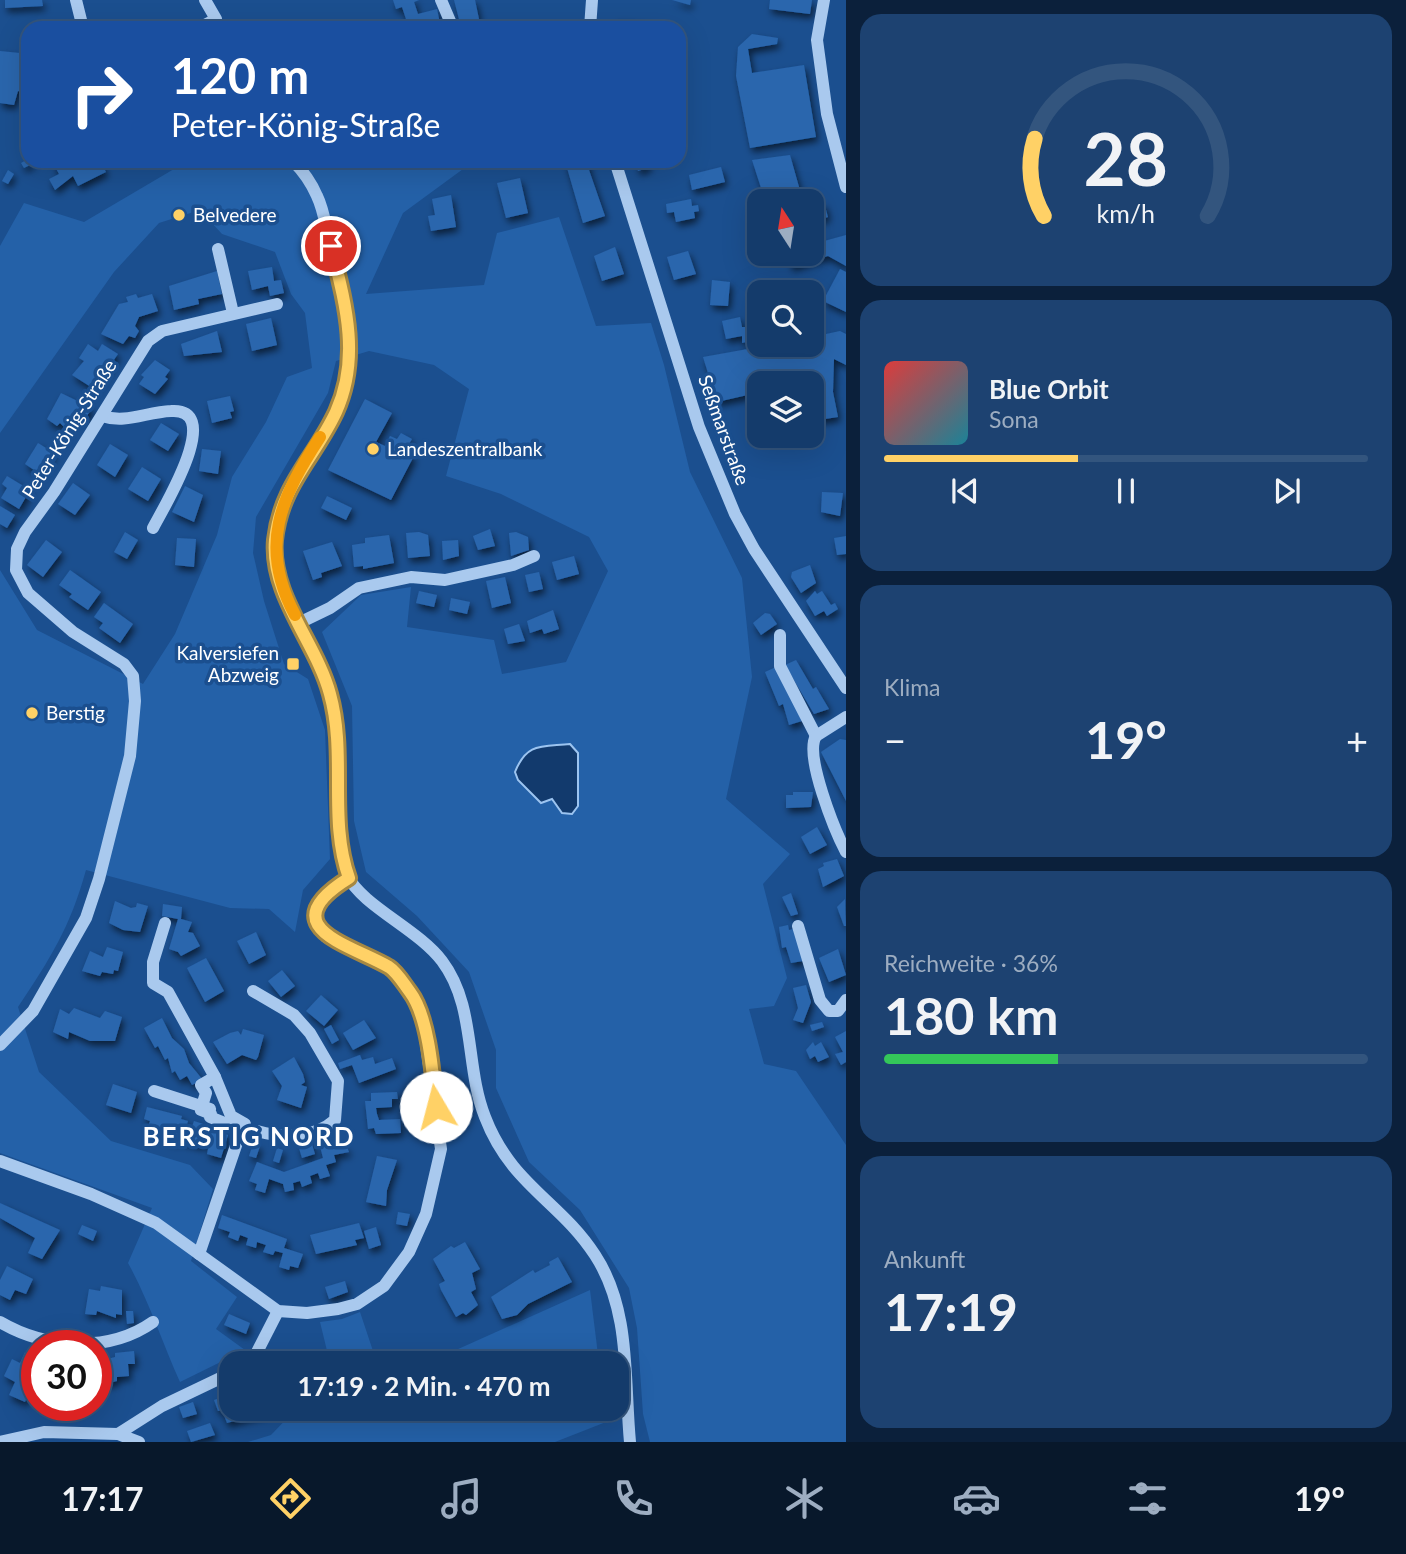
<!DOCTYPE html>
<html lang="de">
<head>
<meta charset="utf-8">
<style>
  :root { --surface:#143b6b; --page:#1d4271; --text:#f1f3f6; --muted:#9dadc1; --line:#33557e; --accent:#ffd166 }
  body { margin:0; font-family:Lato,sans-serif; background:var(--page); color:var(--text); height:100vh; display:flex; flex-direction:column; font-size:26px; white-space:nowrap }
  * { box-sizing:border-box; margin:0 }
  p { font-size:23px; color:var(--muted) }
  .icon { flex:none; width:38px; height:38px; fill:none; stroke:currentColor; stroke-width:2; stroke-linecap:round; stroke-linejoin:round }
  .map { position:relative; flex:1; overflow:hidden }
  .panel { display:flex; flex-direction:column; gap:14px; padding:14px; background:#0b203b; width:560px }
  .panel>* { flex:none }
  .guide { position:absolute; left:21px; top:21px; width:665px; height:147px; border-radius:21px; box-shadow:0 7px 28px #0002,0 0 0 2px var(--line); background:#1a4fa0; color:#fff; overflow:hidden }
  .needle { width:46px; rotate:348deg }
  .buttons { position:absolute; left:747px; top:189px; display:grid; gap:14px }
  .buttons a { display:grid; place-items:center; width:77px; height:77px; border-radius:14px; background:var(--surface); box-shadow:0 7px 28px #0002,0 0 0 2px var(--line); font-size:35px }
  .speed { position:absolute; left:21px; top:1330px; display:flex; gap:14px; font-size:35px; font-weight:700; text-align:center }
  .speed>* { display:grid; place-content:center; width:91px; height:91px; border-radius:50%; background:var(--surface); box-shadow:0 7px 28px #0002,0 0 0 2px var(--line); line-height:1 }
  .speed .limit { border:10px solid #d22; background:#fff; color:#111 }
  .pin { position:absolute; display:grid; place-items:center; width:60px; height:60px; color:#fff; margin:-30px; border:4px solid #fff; border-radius:50%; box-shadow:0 2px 7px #0007 }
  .me { position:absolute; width:77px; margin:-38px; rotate:352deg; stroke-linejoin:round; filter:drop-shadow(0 0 5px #0008) }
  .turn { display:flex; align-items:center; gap:24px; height:147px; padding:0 35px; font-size:32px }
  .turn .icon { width:91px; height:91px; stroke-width:2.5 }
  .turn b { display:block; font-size:49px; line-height:60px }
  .big { font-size:52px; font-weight:700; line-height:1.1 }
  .panel .widget { flex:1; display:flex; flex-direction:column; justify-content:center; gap:10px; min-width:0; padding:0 24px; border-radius:21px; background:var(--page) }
  .panel .dial { align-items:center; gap:0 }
  .dial svg { height:182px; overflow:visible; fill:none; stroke:var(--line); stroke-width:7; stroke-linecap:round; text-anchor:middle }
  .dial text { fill:var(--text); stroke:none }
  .song { display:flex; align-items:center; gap:21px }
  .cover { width:84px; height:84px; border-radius:10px; background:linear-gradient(135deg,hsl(0 70% 55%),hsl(190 70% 35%)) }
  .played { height:7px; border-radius:4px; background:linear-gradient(90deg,var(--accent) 40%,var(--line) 40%) }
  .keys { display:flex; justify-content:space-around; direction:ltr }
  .heat { display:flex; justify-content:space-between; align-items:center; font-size:38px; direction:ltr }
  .charge { height:10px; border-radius:5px; background:linear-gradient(90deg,#34c759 36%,var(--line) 0) }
  .trip { position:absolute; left:219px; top:1351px; width:410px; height:70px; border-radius:21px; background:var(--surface); box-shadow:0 7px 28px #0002,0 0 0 2px var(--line); font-weight:700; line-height:70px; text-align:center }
  .menu { display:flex; height:112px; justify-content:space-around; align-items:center; background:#08182b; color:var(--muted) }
  .menu .icon { width:49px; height:49px }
  .menu .selected { color:var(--accent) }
  .menu b { font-size:32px; color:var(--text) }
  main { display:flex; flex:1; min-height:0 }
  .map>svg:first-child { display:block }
  .green { fill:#2461a8 }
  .water { fill:#123a6d; stroke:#9cc4f0; stroke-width:2 }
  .building { fill:#2a66ad; filter:url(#shadow) }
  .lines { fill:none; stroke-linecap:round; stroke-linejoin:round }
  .minor { stroke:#a9c9ee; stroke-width:12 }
  .route-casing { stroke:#a68842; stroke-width:18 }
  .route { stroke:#ffd166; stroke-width:12 }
  .slow { stroke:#f59e0b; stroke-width:12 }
  .poi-dot { fill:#ffd166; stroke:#1b4f8f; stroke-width:2.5 }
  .labels { text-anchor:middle; stroke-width:7; stroke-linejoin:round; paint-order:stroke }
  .poi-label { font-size:19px; fill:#fff; stroke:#1b4f8f; text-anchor:start }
  .street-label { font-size:19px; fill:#fff; stroke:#1b4f8f }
  .district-label { font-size:26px; font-weight:bold; letter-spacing:2px; fill:#fff; stroke:#1b4f8f }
</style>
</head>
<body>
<main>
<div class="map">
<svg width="846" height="1442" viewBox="0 0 846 1442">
  <defs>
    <filter id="shadow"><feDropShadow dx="2.5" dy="4.5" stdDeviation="3.5" flood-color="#0009"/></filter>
  </defs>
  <rect width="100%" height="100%" fill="#1b4f8f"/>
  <g class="green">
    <path d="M176,161H474L403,213L366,294L484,285L497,233L559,217L596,326L651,323L664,365L690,472L742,578L752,677L726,799L790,854L763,884L787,978L774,1006L749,1009L764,1064L796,1071L846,1145V1442H650L643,1414L637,1328L629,1288L580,1210L529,1162L496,1088V1050L469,972L417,916L366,872L354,821L352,706L322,632L361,595L411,587L407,627L494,640L502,674L566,662L608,571L589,537L501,494L446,476L469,389L434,365L369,351L336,361L328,393L256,517L253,553L264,601L284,664L308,679L325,730L330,859L303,890L295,932L269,909L230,908L86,870C70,928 50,959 18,1007L39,1072L111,1141L190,1165L213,1189L191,1261L237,1297L216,1329L245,1350L180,1382C162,1342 149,1301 128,1263L152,1208L0,1153V570L37,630L143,684L175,634L217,535L232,477L266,422L287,377L312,368L305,313L291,294L275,252L222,234L200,210L159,223L114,272L0,433V246L24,203L84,222L174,169Z"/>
    <path d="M590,1290L599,1363H427Z"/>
    <path d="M360,1312L377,1363H330L320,1322L342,1319Z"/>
    <path d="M296,1409H605L606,1422L555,1442H248L271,1435Z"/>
  </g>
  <path class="water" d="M570,744L578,753V806L572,814L562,813L552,799L541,803L518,780L515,772C527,742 542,747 570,744Z"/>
  <g class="building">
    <path d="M5,0H42L43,6L5,8Z"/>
    <path d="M393,0H419L414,2L418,14L437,9L441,28H409L402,7L396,9Z"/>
    <path d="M454,0H475L479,19L472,21L473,25L461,27Z"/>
    <path d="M672,0H691L690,5Z"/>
    <path d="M770,0H812L810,14L769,9Z"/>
    <path d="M617,19L645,22L644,28H616Z"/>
    <path d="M752,34L778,38L777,44L748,49L752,73L804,65L816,137L750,148L736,76L738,47Z"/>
    <path d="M0,51L20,53V67H28V94L18,91L14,105L0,103Z"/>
    <path d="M790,155L803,201H770L766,190L762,191L752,160Z"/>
    <path d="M28,159L34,163L24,168L21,163Z"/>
    <path d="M52,161H100L106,172L78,186L73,176L55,190L49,179L59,174Z"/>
    <path d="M565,161H589L588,167L605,216L583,223Z"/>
    <path d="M636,161H651L647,168L638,171Z"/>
    <path d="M721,167L725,182L692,190L689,175Z"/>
    <path d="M8,170L14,174L8,184L2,181Z"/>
    <path d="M520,178L528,213L506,218L497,183Z"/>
    <path d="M451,195L456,227L431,231L428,216L435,215L432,199Z"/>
    <path d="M691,199L692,206L698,205L699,211L694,212L695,218L676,222L674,212L667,213L666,204Z"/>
    <path d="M824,203L828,217L812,222V206Z"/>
    <path d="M812,227L817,243L846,235V266L828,256L791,267L787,254H812Z"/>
    <path d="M615,247L624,274L602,281L594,256Z"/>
    <path d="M688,251L696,274L674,280L667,257Z"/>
    <path d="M272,267L274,281L281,280L284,293L270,296L268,286L252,290L248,271Z"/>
    <path d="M840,269L846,272V312L823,301Z"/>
    <path d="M217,271L222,294L198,299L199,304L174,310L169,286Z"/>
    <path d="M712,280L730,282L728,306L710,305Z"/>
    <path d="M136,294L138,298L152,294L158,311L139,317L135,326L139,331L135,338L129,336L123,344L101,334L119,304L128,302L126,297Z"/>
    <path d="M740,317L742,327H760V339L742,343V336L726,339L722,321Z"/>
    <path d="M271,318L277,345L252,351L246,324Z"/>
    <path d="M217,331L222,352L184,356L181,344Z"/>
    <path d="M840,331L846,334V365L834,359L833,392L838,417L812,421V383H760V430L754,431L752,394L717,402L703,357L770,345H812V337Z"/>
    <path d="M88,344L98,351L102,344L118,354L94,389L72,375L84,361L79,358Z"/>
    <path d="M155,360L170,370L165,377L168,379L155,394L139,384L144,377L141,375Z"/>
    <path d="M61,393L92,408L85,419L75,412L64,427L60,423L57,426L47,419Z"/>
    <path d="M230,396L234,411L230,412L232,418L212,423L207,401Z"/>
    <path d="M365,399L392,413L376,442L385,446L390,436L397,439L401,433L412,439L405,451L414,456L391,500L328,470Z"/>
    <path d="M161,423L179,434L168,451L150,440Z"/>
    <path d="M38,443L54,453L40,474L25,464Z"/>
    <path d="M110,444L128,455L115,477L97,465Z"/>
    <path d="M202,449L221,451L218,474L199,471Z"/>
    <path d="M142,467L161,479L148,501L128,489Z"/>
    <path d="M7,476L30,490L19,509L1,498L7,488L2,484Z"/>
    <path d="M73,483L90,495L75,515L58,504Z"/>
    <path d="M185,486L203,495L194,522L172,512Z"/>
    <path d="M822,492L843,493L840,516L821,512Z"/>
    <path d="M327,496L352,508L346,520L321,508Z"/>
    <path d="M0,506L15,515L7,528L0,524Z"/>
    <path d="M490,529L495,546L478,550L473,536Z"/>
    <path d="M125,532L138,540L127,559L114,552Z"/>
    <path d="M419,532L428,535L430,556L408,558L406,533Z"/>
    <path d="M516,532L528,537L529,550L511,556L509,533Z"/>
    <path d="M389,535L394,563L363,569V566L354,567L352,545L365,543V538Z"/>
    <path d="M846,536V554L837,555L834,538Z"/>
    <path d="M177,538L196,539L194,567L175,565Z"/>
    <path d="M46,540L62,552L43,577L27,565Z"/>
    <path d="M458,540L459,556L443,560L442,541Z"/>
    <path d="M332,542L342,566L321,573L322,577L313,580L303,551Z"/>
    <path d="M574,556L579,574L557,580L552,562Z"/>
    <path d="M810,565L816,583L801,593L791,577L792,572Z"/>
    <path d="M70,570L101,592L88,610L69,597L72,594L59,585Z"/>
    <path d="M539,572L543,589L529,592L525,575Z"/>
    <path d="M505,577L511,603L492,608L486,581Z"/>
    <path d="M419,591L437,595L434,607L416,603Z"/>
    <path d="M815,591L817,594L822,591L831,605L835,603L838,609L827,616L824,611L815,616L806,601Z"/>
    <path d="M451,598L470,602L467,614L449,610Z"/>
    <path d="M104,603L133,624L120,643L99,628L103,623L94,617Z"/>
    <path d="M553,610L559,629L544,634L542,629L530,633L527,621Z"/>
    <path d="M765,613L770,614L777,624L761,635L753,623Z"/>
    <path d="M519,624L525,641L508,644L504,629Z"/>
    <path d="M796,660L813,689L816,687L829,709L814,714L785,665Z"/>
    <path d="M776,667L802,721L789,725L783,704L779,706L765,672Z"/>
    <path d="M840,739L846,740V801L821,752Z"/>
    <path d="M793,792H813L811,807L786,808V795H793Z"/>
    <path d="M817,827L827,845L810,854L801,837Z"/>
    <path d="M837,859L844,876L823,887L818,869L824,866L823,863Z"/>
    <path d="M791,893L798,914L791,916L782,897Z"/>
    <path d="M845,899L846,926H844L837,907Z"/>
    <path d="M115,901L131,908L136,907L137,903L148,906L140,932L123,930L109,923Z"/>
    <path d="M163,904L182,907L181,919L192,922L188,932L193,933L200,946L181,956L178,952L169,949L178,919L162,916Z"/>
    <path d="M788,925L789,930L794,929L803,961L791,963L786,947L782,948L779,927Z"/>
    <path d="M256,932L266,955L249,964L237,941Z"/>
    <path d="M107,947L123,952L118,971L114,970L113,974L102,972L100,976L82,971L90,951L103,957Z"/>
    <path d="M838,949L846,975L829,982L819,958Z"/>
    <path d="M206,958L224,991L205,1002L187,968Z"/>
    <path d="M282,970L295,986L281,997L268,981Z"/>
    <path d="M806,985L811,1002L803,1023L793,1020L798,1008L793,988Z"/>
    <path d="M321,995L338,1010L324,1026L306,1011Z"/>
    <path d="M74,1008L100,1018L105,1011L122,1017L115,1041H90L69,1032L68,1039L53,1032L60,1009L69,1014Z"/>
    <path d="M162,1018L172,1038L184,1049L189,1063L203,1080L192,1085L187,1076L180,1080L175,1071L172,1073L168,1058L165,1060L158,1046L155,1048L144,1028Z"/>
    <path d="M364,1020L376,1038L353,1050L343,1033Z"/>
    <path d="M822,1022L824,1027L812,1031L810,1025Z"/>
    <path d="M331,1025L339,1040L332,1044L324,1029Z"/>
    <path d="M243,1029L264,1035L258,1057L256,1060L242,1055L227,1064L213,1042L230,1033L238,1031L241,1035Z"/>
    <path d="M846,1031V1062L841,1065L835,1054L843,1052L835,1037Z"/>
    <path d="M813,1042L815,1046L821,1042L829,1057L818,1062L815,1056L810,1059L806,1050Z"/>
    <path d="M360,1055L362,1060L373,1057L375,1064L392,1058L396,1069L359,1083L352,1065L340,1069L338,1063Z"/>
    <path d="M294,1057L303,1074L305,1082L301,1085L307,1087L301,1108L277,1100L282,1086L272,1071Z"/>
    <path d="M113,1084L137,1092L131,1113L106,1105Z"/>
    <path d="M397,1092L398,1099H392V1107L376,1108L377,1114L379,1120L400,1119L401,1133L376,1134L374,1128L368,1129L365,1101H371V1093Z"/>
    <path d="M147,1107L182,1116L181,1119L188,1121L186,1128L191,1130L194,1121L222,1130L221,1133L228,1135L221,1158L207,1154L209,1144L204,1142L202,1146L175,1139L174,1142L167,1139L169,1132L163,1130L161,1136L146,1132L150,1121L144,1119Z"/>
    <path d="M338,1140L341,1148L347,1147L349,1152L334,1155L336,1162L326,1165L330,1176L320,1179L318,1173L310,1176L312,1183L302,1187L300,1181L293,1183L294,1190L285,1192L283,1184L269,1179L265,1193L255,1190L257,1184L249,1181L257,1162L284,1172L323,1158L320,1146Z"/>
    <path d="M311,1141L315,1154L302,1158L298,1145Z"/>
    <path d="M253,1144L260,1146L256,1158L249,1156Z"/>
    <path d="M277,1148L283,1150L279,1163L273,1161Z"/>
    <path d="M377,1156L397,1160L387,1190L386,1206L366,1202Z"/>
    <path d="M0,1203L60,1230L42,1259L28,1253L35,1238L0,1218Z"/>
    <path d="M398,1212L410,1214L407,1226L396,1224Z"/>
    <path d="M222,1215L287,1239L284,1248L303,1254L298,1268L290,1266L289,1270L279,1267L283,1253L275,1251L273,1255L263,1252L266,1245L257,1242L256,1248L246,1245L248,1238L240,1235L238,1241L228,1237L230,1232L218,1228Z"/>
    <path d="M359,1223L364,1238L355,1240L357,1245L316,1254L310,1235Z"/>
    <path d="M82,1225L97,1231L93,1241L78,1234Z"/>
    <path d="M376,1227L381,1245L369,1249L364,1231Z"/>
    <path d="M465,1242L480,1269L472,1273L476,1289L471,1292L478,1305L466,1315L463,1313L456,1317L441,1290L439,1284L445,1281L433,1259L451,1246L454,1248Z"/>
    <path d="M558,1257L572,1282L528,1304L517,1315L502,1319L491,1297L533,1270L535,1273L550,1265L549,1262Z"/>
    <path d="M7,1266L33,1279L26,1294L15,1290L10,1300L0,1295V1280Z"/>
    <path d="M345,1281L348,1292L329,1299L325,1287Z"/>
    <path d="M101,1286L122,1290V1315L116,1314V1318L97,1311L96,1315L85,1314L89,1289L100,1291Z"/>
    <path d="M126,1311H133L134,1323L127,1324Z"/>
    <path d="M229,1314L250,1323L246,1334L224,1325Z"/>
    <path d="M134,1351L135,1364H128L129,1376L117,1377V1381L96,1386V1362L115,1357V1353Z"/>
    <path d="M25,1352L36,1358L34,1363L37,1367L30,1381L34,1383L25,1402L9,1395L15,1382L4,1376L12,1359L20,1363Z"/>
    <path d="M231,1394V1409H266L267,1412L227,1423L222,1410L218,1411L214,1400Z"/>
    <path d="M193,1402L197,1414L183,1418L179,1407Z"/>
    <path d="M210,1423L215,1435L191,1442L187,1431Z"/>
  </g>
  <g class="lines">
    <g class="minor">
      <path d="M76,0L83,28"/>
      <path d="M441,0L453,28"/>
      <path d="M824,0L817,40L827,114L846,187"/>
      <path d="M199,28L216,19L205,0"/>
      <path d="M590,28L592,0"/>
      <path d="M293,161C303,171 311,182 317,196C324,210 326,228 330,244C337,273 347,304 350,335C352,360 346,388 336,411C316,456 273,491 275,545C277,599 313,642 330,692C349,749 325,828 347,875C362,906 418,929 442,961C476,1006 465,1067 485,1117C511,1185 560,1201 595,1255C631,1310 624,1379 630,1442"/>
      <path d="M615,161L699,427L735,514L754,549L846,688"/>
      <path d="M218,249L233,313"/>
      <path d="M102,416C126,424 146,412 171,411C226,407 162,510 153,528"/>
      <path d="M299,623L330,608L359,588L411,577L445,580L513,565L534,556"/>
      <path d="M780,635V666L816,736L846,717"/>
      <path d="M816,736C804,755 835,831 846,852"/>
      <path d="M165,923L153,962V983L168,992L215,1077L201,1085L206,1093L202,1106"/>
      <path d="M798,926L820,1000L829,1011H838L846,1000"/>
      <path d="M0,1045L33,1011L86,918L99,879L130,756L135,701L133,676L124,664L73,632L28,593L16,570L17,549L25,532L54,492L148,341L162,331L277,304"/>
      <path d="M215,1077L231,1116L245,1124"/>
      <path d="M154,1091L210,1109"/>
      <path d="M202,1106L201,1110L211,1114L210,1117L256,1136L257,1131C282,1138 314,1139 335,1120L338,1081L310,1033L294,1015L253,991"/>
      <path d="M0,1161L91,1194L156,1223L278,1311L307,1313L338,1309L357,1304L384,1286L409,1252L426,1214L441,1149L423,1024L413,995L391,969L326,937L316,919L318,902L327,892L349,878"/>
      <path d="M199,1254L243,1125"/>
      <path d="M0,1322C46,1349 109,1353 153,1322"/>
      <path d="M245,1363L255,1356L278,1311"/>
      <path d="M118,1434L139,1442"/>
      <path d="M0,1442L44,1432L118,1434L162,1406L231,1373"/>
    </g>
  </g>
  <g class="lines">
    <defs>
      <path id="route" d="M331,246C345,302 361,357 336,412C314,459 281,485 275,540C270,595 317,644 330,694C347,755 328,819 349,878C270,927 349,944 389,967C397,972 404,984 410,992C429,1017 433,1076 436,1107"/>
    </defs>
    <use href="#route" class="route-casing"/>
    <use href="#route" class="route"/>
    <path class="slow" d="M295,615C258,546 281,497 320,437"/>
  </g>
  <g class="poi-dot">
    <circle cx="179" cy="215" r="7"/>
    <circle cx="373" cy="449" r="7"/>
    <rect x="286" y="657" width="14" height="14" rx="3.5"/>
    <circle cx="32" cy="713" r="7"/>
  </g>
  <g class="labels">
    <g class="poi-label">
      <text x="193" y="222">Belvedere</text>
      <text x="387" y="456">Landeszentralbank</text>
      <text x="279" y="660" text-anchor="end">Kalversiefen<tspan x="279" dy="22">Abzweig</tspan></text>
      <text x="46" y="720">Berstig</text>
    </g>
    <g class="street-label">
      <text transform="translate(69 429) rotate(-58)" y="7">Peter-König-Straße</text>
      <text transform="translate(724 430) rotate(70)" y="7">Seßmarstraße</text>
    </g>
    <g class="district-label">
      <text x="249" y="1146">BERSTIG NORD</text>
    </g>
  </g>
</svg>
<div class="buttons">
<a><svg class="needle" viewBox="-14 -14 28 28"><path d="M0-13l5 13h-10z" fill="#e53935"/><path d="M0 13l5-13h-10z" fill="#9dadc1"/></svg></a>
<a><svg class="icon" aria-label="search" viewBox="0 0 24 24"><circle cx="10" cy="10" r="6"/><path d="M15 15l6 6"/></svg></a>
<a><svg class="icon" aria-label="layers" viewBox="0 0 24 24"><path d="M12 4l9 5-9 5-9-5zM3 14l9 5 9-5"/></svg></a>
</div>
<div class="speed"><div class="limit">30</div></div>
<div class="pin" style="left:331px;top:246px;background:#d93025"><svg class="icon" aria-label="arrive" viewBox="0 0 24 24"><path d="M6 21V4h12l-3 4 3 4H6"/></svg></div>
<svg class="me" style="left:436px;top:1107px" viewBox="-20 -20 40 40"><circle r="19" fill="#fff"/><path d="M0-13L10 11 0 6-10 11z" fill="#ffd166"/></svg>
<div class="trip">17:19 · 2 Min. · 470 m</div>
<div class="guide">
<div class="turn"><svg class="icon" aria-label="right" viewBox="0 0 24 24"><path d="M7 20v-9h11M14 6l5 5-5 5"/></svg><div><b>120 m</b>Peter-König-Straße</div></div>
</div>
</div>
<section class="panel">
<div class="widget dial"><svg viewBox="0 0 100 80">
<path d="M14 69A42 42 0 1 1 86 69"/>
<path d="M14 69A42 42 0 0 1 10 35" stroke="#ffd166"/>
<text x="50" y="56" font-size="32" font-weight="700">28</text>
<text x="50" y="72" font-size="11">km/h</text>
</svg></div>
<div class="widget">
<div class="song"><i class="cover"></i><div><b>Blue Orbit</b><p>Sona</p></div></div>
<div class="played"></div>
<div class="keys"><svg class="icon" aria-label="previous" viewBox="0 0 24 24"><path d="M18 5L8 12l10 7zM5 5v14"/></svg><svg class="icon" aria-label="pause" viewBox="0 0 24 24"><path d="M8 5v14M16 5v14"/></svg><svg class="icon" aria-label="next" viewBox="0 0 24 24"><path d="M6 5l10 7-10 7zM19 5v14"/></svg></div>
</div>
<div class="widget"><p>Klima</p>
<div class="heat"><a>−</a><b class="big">19°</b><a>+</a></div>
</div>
<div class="widget"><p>Reichweite · 36%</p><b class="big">180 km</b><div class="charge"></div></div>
<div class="widget"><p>Ankunft</p><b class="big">17:19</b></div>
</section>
</main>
<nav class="menu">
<b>17:17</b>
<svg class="icon selected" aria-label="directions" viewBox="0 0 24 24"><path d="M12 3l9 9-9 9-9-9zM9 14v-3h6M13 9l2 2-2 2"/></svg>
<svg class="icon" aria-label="music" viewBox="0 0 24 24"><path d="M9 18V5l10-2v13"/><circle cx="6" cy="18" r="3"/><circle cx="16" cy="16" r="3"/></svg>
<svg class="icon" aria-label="phone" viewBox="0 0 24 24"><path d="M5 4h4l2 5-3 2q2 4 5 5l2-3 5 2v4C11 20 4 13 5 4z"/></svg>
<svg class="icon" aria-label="climate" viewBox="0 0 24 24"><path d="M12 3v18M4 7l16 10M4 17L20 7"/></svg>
<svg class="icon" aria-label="car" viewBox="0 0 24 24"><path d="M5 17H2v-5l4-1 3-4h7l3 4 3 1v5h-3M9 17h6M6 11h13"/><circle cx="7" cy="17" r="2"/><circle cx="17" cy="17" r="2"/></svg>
<svg class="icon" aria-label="filters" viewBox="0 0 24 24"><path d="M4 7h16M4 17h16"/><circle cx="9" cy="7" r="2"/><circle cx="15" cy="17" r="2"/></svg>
<b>19°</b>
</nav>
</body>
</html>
